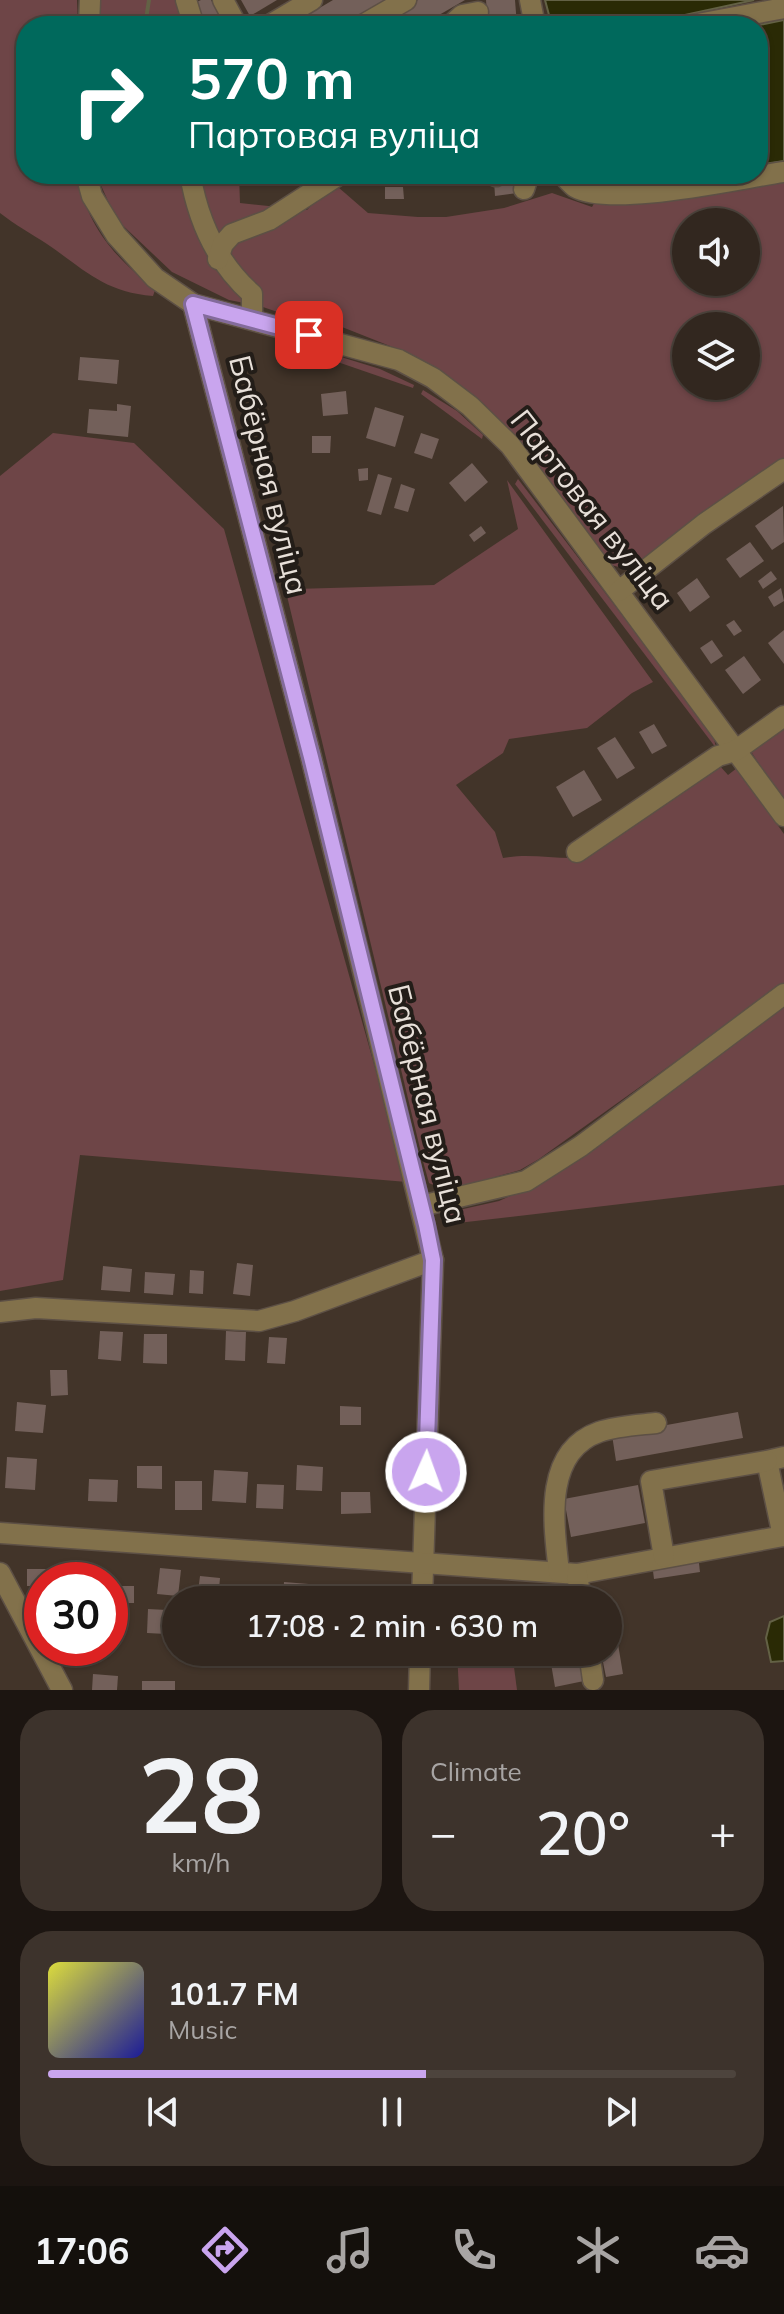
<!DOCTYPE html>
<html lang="en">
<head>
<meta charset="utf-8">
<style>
  :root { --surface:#32271f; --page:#3d332c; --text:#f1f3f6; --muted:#a8a5a4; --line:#4d443d; --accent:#c9a5ee }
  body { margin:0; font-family:Mulish,sans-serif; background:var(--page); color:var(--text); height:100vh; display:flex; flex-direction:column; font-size:30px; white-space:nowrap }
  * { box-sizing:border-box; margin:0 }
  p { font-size:26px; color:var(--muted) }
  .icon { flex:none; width:44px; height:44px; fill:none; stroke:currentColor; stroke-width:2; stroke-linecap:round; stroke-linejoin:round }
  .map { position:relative; height:1690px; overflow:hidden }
  .details { display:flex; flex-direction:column; gap:20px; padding:20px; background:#1c1511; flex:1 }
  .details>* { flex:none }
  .hud { position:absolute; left:16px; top:16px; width:752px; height:168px; border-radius:32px; box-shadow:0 2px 6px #0004,0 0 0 2px var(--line); background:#00695c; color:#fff; overflow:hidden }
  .buttons { position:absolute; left:672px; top:208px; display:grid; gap:16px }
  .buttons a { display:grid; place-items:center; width:88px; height:88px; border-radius:50%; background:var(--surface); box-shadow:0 2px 6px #0004,0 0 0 2px var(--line); font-size:40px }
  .speed { position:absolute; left:24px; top:1562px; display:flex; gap:16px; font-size:40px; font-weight:700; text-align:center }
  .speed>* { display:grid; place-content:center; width:104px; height:104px; border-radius:50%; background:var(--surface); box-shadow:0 2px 6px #0004,0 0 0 2px var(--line); line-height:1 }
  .speed .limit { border:12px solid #d22; background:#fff; color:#111 }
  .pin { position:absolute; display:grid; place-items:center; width:68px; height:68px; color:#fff; margin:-34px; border-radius:16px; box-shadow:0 4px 12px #0006 }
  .me { position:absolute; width:88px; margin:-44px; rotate:2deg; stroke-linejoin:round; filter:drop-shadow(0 0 6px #0008) }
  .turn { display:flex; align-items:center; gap:28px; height:168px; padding:0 40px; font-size:36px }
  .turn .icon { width:104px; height:104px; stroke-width:2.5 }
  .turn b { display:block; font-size:56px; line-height:68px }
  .big { font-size:60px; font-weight:600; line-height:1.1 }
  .details .widget { flex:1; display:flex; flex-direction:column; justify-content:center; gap:12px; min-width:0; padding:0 28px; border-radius:32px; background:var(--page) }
  .details .dial { align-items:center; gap:0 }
  .dial b { font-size:104px; line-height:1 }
  .song { display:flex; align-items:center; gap:24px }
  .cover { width:96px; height:96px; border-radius:12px; background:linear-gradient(135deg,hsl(60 70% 55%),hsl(240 70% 35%)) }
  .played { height:8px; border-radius:4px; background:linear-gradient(90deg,var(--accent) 55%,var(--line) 55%) }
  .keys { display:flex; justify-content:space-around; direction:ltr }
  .heat { display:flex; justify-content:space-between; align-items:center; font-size:44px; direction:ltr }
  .details .tiles { flex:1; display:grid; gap:20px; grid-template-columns:1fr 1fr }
  .widget:last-child { grid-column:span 2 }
  .trip { position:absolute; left:162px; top:1586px; width:460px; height:80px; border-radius:40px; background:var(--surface); box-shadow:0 2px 6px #0004,0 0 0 2px var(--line); font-weight:600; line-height:80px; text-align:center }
  .tab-bar { display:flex; height:128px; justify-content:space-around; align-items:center; background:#14100c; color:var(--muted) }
  .tab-bar .icon { width:56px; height:56px }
  .tab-bar .on { color:var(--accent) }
  .tab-bar b { font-size:36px; color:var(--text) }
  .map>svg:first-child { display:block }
  .green { fill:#6e4547; fill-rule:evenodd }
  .water { fill:#2a2a05; stroke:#636145; stroke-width:2 }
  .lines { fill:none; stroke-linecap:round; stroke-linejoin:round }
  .stream { stroke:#636145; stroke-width:4 }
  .building { fill:#73605a }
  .minor-casing { stroke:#5d5045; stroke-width:23 }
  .minor { stroke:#82714b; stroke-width:20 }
  .route-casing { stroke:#836b9b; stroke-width:20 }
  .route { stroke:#c9a5ee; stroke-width:14 }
  .labels { text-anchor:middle; stroke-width:8; stroke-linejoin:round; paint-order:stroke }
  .street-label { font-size:30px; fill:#e8e0d9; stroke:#231d18 }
</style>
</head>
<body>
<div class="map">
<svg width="784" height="1690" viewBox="0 0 784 1690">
  <rect width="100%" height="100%" fill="#423429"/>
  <g class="green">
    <path d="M0,0H77L78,26H26V174H74C93,232 109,251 155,290L153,296C104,292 85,270 47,244C32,234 15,225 0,213Z"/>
    <path d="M97,0H184L189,26H99Z"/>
    <path d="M784,161V462L648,558L623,568L611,565L510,433L485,405L441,371L395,348L342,327L307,322L260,306L229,300L172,272L116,219L96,174H239L240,203L307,210L323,193L338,187L368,213L418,217H446L504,208L552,193L592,207L603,188L699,174H758V165ZM686,222H746V282H686ZM686,326H746V386H686Z"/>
    <path d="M328,353L380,369L414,385L413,388L326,358Z"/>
    <path d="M423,390L457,411L483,435L482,439L421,394Z"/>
    <path d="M53,433L134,443L224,529L407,1182L80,1155L63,1280L0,1291V476Z"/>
    <path d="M518,479L713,734L716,748L515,484Z"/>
    <path d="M507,480L653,682L632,693L587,728L509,739L503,753L456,785L495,832L503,858C529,853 552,859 578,858L719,765L728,775L737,768L784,834V984L539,1159L520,1170L446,1191L429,1183L424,1165L287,596L295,589L434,585L518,529Z"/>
    <path d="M784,722V802L750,750Z"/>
    <path d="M784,1007V1185L449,1224L450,1212L499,1201L546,1180Z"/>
    <path d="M457,1652H512L517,1690H459Z"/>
  </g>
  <g class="water">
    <path d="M545,0H754L634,26H552Z"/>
    <path d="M784,20V161L758,165V26H754Z"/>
    <path d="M580,174H699L603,188Z"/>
    <path d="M784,1616V1661L771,1662L766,1638L770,1622Z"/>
  </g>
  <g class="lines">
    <g class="stream">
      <path d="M145,26L149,0"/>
      <path d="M124,184L125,174"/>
    </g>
  </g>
  <g class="building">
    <path d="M201,0H211L225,26H206L194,3Z"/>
    <path d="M241,0H277L250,16Z"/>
    <path d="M333,0H385L340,26H289Z"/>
    <path d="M418,0H465L420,26H373Z"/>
    <path d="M486,0H515L517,26H488Z"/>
    <path d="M502,174H515L517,193L495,196L494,181Z"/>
    <path d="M385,187H403L404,199H385Z"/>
    <path d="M80,357L119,360L117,384L78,380Z"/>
    <path d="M346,391L348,414L323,416L321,394Z"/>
    <path d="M117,404L131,406L128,437L87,433L89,409L117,411Z"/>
    <path d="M375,407L404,416L395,447L366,438Z"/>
    <path d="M421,433L439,439L432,459L414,453Z"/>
    <path d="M312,436H331L330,453H312Z"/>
    <path d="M472,463L488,482L465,502L449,483Z"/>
    <path d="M368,468V480L359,481L358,469Z"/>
    <path d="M378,474L392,478L381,515L367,511Z"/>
    <path d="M401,484L415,489L408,512L394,508Z"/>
    <path d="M783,506L784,542L772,550L755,526Z"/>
    <path d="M481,526L486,533L474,542L469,535Z"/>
    <path d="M750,542L764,561L740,578L726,559Z"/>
    <path d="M771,571L777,579L763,589L758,581Z"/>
    <path d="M697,578L710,597L690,612L677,593Z"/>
    <path d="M781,588L784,601L774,607L768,597Z"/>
    <path d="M734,620L742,631L734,636L726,625Z"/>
    <path d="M784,630V664L768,643Z"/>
    <path d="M712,640L723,656L711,664L700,648Z"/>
    <path d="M744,656L761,680L743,694L725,670Z"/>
    <path d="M654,724L667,746L652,754L639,732Z"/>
    <path d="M615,737L635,768L617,779L597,748Z"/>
    <path d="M584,770L602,800L573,817L556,787Z"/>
    <path d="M237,1263L253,1265L250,1296L233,1294Z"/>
    <path d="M103,1266L132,1269L130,1292L101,1290Z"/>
    <path d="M190,1270L204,1271L203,1294L189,1293Z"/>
    <path d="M145,1272L175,1274L173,1295L144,1293Z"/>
    <path d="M100,1331L123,1332L121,1361L98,1359Z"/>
    <path d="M226,1331L246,1332L245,1361L225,1360Z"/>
    <path d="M144,1334H167V1364L143,1363Z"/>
    <path d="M269,1337L287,1338L285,1364L267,1363Z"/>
    <path d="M50,1370H67L68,1395L51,1396Z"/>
    <path d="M17,1402L46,1405L43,1433L15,1431Z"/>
    <path d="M340,1406L361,1407V1425H340Z"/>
    <path d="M738,1412L743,1438L616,1461L612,1435Z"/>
    <path d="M7,1457L37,1459L35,1490L5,1488Z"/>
    <path d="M297,1465L323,1467L322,1491L296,1490Z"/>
    <path d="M137,1466H162V1489L137,1488Z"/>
    <path d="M214,1470L248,1472L246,1503L212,1501Z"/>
    <path d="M89,1479L118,1480L117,1502L88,1501Z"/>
    <rect x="175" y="1481" width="27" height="29"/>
    <path d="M257,1484L284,1485L283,1509L256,1508Z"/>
    <path d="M638,1485L645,1523L571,1537L564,1499Z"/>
    <path d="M341,1492H370L371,1513L341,1514Z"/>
    <path d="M698,1555L700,1572L654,1579L652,1563Z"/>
    <path d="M160,1568L181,1570L178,1596L157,1594Z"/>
    <path d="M27,1569H64V1580H42V1586H27Z"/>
    <path d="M77,1572L96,1574L95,1580H76Z"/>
    <path d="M200,1576L220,1578L218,1600H197Z"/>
    <path d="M284,1582L309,1584L308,1600H283Z"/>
    <path d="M242,1584L268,1585L267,1600H241Z"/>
    <rect x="115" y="1586" width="19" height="17"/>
    <path d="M348,1590L378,1591L377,1600H347Z"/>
    <path d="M564,1591L566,1600H537V1597Z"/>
    <path d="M148,1609L167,1610L166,1634L147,1633Z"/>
    <path d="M615,1626L623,1674L606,1677L601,1652H608V1628Z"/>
    <path d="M68,1650L91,1651V1665L68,1664Z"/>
    <path d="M315,1652H329L328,1667L314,1666Z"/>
    <path d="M373,1652H388L389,1663H373Z"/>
    <path d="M549,1652H578L584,1681L555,1687Z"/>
    <path d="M93,1674L118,1676L117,1690H92Z"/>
    <rect x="142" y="1681" width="33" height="9"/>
  </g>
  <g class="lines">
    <defs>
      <g id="minor">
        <path d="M186,0L194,26"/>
        <path d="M223,0L237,26"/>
        <path d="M530,0L535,26"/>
        <path d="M89,26L90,0"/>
        <path d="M268,26L312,0"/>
        <path d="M361,26L406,0"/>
        <path d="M450,26L462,15L478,12"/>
        <path d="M687,26L784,8"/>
        <path d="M86,174L92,196L116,235L155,278L193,304L399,360L433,378L470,406L510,445L784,816"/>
        <path d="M190,174C198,221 216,262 252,294V319"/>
        <path d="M496,174V176"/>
        <path d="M562,174C566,178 571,184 575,187C611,208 740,178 784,172"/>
        <path d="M524,189L529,174"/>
        <path d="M218,259L223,244L232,234L269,220L340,174"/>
        <path d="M193,304L311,757L433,1260L422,1600"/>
        <path d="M619,591L704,524L784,469"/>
        <path d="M577,852L718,756L735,751L784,716"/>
        <path d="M421,1206L526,1181L581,1146L784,994"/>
        <path d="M0,1312L36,1308L259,1321L295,1311L433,1260"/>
        <path d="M0,1533L577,1574L783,1536L767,1461L784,1457"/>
        <path d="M664,1557L651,1481L767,1461"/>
        <path d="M559,1572C554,1526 542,1452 599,1432C616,1426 638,1425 656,1423"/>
        <path d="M0,1573L62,1690"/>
        <path d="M577,1574L581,1600"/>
        <path d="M589,1652L593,1680"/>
        <path d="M419,1690L420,1652"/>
      </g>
    </defs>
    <use href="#minor" class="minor-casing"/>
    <use href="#minor" class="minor"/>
  </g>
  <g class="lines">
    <defs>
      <path id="route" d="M309,335L193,304L311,757L426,1225L433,1260L426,1472"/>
    </defs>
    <use href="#route" class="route-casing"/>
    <use href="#route" class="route"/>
  </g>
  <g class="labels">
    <g class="street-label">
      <text transform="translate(268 475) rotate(76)" y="10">Бабёрная вуліца</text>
      <text transform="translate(592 510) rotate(52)" y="10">Партовая вуліца</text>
      <text transform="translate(427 1104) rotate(76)" y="10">Бабёрная вуліца</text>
    </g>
  </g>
</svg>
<div class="buttons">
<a><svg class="icon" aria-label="sound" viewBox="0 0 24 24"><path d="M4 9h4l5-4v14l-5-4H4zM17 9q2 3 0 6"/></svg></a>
<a><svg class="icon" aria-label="layers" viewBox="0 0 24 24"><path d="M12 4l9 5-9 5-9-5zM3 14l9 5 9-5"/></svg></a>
</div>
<div class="speed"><div class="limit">30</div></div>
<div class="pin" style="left:309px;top:335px;background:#d93025"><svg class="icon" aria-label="arrive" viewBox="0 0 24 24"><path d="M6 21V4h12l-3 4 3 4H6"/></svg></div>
<svg class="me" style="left:426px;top:1472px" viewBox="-20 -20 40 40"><circle r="17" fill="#c9a5ee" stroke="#fff" stroke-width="3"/><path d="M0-11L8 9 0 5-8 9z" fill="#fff"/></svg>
<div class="trip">17:08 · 2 min · 630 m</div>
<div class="hud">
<div class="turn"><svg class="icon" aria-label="right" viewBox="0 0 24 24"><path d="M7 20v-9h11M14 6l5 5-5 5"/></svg><div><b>570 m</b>Партовая вуліца</div></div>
</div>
</div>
<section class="details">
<div class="tiles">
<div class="widget dial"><b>28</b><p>km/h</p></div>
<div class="widget"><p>Climate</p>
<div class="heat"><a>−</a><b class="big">20°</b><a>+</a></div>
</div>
<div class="widget">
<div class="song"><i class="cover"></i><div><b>101.7 FM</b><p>Music</p></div></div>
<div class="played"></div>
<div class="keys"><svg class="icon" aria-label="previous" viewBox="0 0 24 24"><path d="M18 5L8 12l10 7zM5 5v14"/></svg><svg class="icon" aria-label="pause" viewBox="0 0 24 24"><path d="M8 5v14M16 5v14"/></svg><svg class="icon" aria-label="next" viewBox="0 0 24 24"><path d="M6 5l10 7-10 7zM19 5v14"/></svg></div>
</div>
</div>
</section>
<nav class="tab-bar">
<b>17:06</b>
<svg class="icon on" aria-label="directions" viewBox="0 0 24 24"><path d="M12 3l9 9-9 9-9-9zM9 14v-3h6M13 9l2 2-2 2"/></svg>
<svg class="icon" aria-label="music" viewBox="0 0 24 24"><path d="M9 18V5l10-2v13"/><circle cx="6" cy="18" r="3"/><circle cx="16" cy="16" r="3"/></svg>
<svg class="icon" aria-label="phone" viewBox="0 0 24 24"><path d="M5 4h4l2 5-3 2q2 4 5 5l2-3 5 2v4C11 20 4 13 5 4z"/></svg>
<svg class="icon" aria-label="climate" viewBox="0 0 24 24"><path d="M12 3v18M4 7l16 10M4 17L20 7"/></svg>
<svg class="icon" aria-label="car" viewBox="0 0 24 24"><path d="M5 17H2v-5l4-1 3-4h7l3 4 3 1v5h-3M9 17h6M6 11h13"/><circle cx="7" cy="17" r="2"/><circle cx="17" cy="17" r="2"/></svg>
</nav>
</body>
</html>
